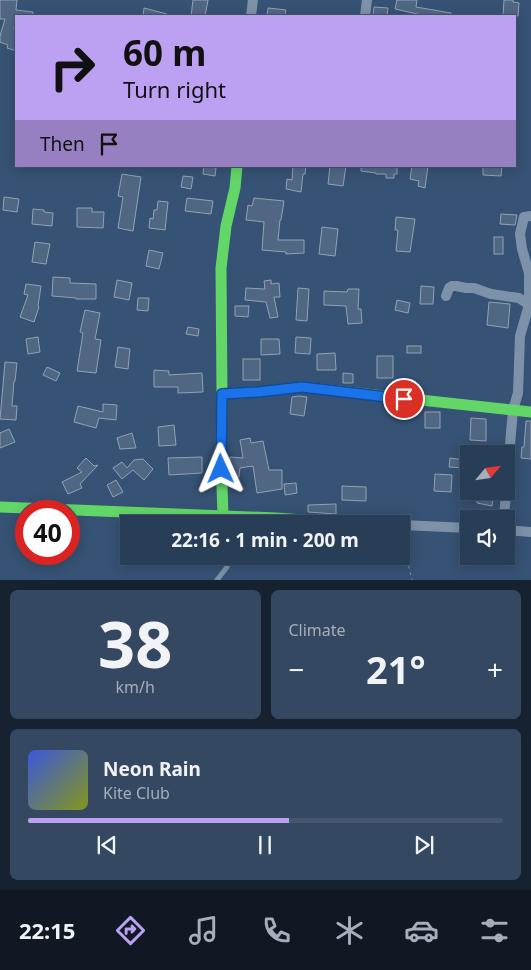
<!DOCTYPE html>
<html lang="en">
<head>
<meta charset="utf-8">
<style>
  :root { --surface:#283e57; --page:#344961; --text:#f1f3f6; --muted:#a5aeba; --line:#44576d; --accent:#bca0f2 }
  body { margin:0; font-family:"Noto Sans",sans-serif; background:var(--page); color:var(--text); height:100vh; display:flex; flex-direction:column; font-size:19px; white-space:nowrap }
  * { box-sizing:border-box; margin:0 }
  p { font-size:16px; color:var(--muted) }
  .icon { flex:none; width:28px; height:28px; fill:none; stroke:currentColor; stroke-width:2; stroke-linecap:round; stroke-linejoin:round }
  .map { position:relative; height:580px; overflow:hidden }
  .side { display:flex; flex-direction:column; gap:10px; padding:10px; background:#162230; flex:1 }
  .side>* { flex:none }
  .banner { position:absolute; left:15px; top:15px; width:501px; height:152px; border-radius:0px; box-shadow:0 2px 12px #0003,0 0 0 1px var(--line); background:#bca0f2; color:#111; overflow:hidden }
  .needle { width:32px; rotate:61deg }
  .tools { position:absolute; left:460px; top:445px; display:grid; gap:10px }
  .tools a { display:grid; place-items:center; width:55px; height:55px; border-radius:0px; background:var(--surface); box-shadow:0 2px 12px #0003,0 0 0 1px var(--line); font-size:25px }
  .speed { position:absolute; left:15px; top:500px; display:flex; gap:10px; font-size:25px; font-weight:700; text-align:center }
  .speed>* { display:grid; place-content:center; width:65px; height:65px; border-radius:50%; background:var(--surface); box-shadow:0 2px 12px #0003,0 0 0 1px var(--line); line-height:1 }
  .speed .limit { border:8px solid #d22; background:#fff; color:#111 }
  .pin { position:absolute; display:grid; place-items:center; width:42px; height:42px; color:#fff; margin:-21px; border:2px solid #fff; border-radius:50%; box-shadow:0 1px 5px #0007 }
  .me { position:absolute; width:55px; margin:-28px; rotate:359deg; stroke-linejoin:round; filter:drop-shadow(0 0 4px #0008) }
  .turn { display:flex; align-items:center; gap:18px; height:105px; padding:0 25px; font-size:22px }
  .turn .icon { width:65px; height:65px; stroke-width:2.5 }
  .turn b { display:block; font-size:35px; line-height:42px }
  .then { display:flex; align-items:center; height:48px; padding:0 25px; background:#0003; gap:10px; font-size:19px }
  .big { font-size:38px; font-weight:700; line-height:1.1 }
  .side .tile { flex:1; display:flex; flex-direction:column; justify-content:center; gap:8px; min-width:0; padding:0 18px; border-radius:8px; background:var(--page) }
  .side .dial { align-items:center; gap:0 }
  .dial b { font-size:65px; line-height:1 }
  .song { display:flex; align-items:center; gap:15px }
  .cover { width:60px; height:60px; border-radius:8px; background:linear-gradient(135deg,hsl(230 70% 55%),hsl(70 70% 35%)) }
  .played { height:5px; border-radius:2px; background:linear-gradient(90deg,var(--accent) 55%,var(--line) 55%) }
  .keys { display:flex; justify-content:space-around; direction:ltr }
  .heat { display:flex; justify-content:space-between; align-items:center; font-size:28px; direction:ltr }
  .side .tiles { flex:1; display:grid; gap:10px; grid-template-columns:1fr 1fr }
  .tile:last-child { grid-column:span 2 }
  .trip { position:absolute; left:120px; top:515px; width:290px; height:50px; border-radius:0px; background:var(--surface); box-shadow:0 2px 12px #0003,0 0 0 1px var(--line); font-weight:700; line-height:50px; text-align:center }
  .menu { display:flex; height:80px; justify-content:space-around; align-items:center; background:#101923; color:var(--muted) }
  .menu .icon { width:35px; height:35px }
  .menu .selected { color:var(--accent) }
  .menu b { font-size:22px; color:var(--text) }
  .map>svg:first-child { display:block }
  .building { fill:#506783; stroke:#92a2b6 }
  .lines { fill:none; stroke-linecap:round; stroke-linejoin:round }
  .path { stroke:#7d92a8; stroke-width:1; stroke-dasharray:2.5 4; stroke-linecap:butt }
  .lane { stroke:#7d92a8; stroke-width:5 }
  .street { stroke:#7d92a8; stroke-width:10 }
  .fast { stroke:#63d668; stroke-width:11 }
  .route-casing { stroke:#114b97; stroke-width:12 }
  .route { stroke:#1a73e8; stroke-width:9 }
</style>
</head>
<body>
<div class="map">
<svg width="531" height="580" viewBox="0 0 531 580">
  <rect width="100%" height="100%" fill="#365274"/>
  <g class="building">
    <path d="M0,0H17L16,10L33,12V16H16L14,29H16V51L7,48L8,45L0,42V36L5,19H0Z"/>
    <path d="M193,0H208L205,16H191Z"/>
    <path d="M397,0H417L416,7L451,13L450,16H426L395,9Z"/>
    <path d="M504,0H513V2L519,3L518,16H503Z"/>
    <path d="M374,7L388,8L387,16H373Z"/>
    <path d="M144,8L167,14V16H143Z"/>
    <path d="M268,8L286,10L285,16H267Z"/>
    <path d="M204,166L216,168L215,176L203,174Z"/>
    <path d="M293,166H306L305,174H303L301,192L286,189L287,179L292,180Z"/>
    <path d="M330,166H346L343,186L328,184Z"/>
    <path d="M361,166H397V174H394V178H386V174H376V173L361,171Z"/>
    <path d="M412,166H428L425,188L418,186L419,181L410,179Z"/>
    <path d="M483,166H502L501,176L483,175Z"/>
    <path d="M122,174L141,177L133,231L118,228L123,197L118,196Z"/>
    <path d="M183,176L193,177L191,189L181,187Z"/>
    <path d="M4,197L19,199L17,212L3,210Z"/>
    <path d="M187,198L213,201L211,214L185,211Z"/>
    <path d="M254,198L284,201L281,220H280L278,240H304V253L286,254V252L262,250L264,222L246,220L248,205L252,206Z"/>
    <path d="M158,201L168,202L165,230L149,228L150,218L153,219L154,210H157Z"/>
    <path d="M77,208H92V212H104L103,228L77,227Z"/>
    <path d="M33,209L44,210V212L53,213L52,226L32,224Z"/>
    <path d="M501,214L517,215L515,225L500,224Z"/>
    <path d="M396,217L415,219L410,252L396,251L398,230H395Z"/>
    <path d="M322,227L338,229L335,256L319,254Z"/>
    <rect x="494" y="237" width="9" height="17"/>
    <path d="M35,242L50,244L46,264L32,262Z"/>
    <path d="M149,250L163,253L159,269L146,266Z"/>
    <path d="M53,277L70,278V283L96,284V299H76V298L52,296Z"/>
    <path d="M117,280L132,283L129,300L114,297Z"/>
    <path d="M271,280V284L279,283L280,297H274L278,317L270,318L266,302L245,300L246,288L265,289L264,281Z"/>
    <path d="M26,284L41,286L38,306L39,307L34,322L20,317L28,295L24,294Z"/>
    <path d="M421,286L434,287L433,304H420Z"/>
    <path d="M298,288L309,289L307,321L296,320Z"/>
    <path d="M348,289H359L358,309H361L362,323L348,324L346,306L324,305V291L347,292Z"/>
    <path d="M138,298H149L148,311L137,310Z"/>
    <path d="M397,300L410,303L408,313L395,310Z"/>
    <path d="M489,302L510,304L508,328L487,325Z"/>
    <path d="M235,306H249L248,317L235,316Z"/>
    <path d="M85,310L100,313L95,339L101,340L96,373L77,371L83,333L80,332Z"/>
    <path d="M188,327L199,329L198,336L186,334Z"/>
    <path d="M38,337L40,352L28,354L26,339Z"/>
    <path d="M296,337L311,338L310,354L295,353Z"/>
    <path d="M261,339H279L280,354L261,355Z"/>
    <rect x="407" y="346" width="14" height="7"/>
    <path d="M118,347L130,349L128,369L115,367Z"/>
    <path d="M335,353L336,370H317V354Z"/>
    <rect x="377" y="356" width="16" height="22"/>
    <rect x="243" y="359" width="17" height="21"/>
    <path d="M5,362L17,363L15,381H14L12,406H17L16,420L0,419Z"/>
    <path d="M47,367L60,373L56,381L43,375Z"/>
    <path d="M154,370L169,371V375L202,373L203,392L178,393V387H154Z"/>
    <path d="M343,373L353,374V383H343Z"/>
    <path d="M299,396L307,397L304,416L290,414L292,397Z"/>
    <path d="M103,404L117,405L116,420L99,418L96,428L74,422L78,406L103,412Z"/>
    <path d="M394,406L406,407L407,415H395Z"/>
    <rect x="425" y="412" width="15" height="16"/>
    <path d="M471,418L486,419V441L470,440Z"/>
    <path d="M526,421H531V459L521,458L522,447H524Z"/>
    <path d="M174,425L176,445L159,446L158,427Z"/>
    <path d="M9,429L15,442L0,448V433Z"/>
    <path d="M132,433L136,448L120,449L117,438Z"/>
    <path d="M250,438L251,443L263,441L269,470H282V489L257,493L253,466L240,468L239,477L230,476V457L243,458L240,440Z"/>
    <path d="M202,457V473L169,475L168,458Z"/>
    <path d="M86,458L94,466L98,465L80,484L82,488L68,494L62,482L82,472L77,468Z"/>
    <path d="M450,458L465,460L464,468L449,467Z"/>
    <path d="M143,459L153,469L144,480L133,470L122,479L113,468L122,462L127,468L134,460Z"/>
    <path d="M435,474L452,475L451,492L434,491Z"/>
    <path d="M116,480L123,492L113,497L107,485Z"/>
    <path d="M296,483L297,493L285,495L284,484Z"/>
    <path d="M342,486L366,487V501L342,500Z"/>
    <path d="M479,491H494L492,506L477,503Z"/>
    <path d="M336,504V514L308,512V505Z"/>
  </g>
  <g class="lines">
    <path class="path" d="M404,534L406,556L412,580"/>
    <path class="lane" d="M217,580L227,567L230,556"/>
    <g class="street">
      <path d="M251,16L253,0"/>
      <path d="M365,16L367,0"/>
      <path d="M446,296L449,288L452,286H456L466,288H474L491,294L519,298L529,305"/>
      <path d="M506,490L513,410L518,393L520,336L529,305V273L522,249L520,234L524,217L531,216"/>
      <path d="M504,519L506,491"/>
      <path d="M401,525L469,528"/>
      <path d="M506,530L531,532"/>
    </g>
    <g class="fast">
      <path d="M222,394L258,392L302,387L531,412"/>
      <path d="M0,507L276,518L357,524"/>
      <path d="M223,516L221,454L222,394L221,268L226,226L235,188L237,166"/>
    </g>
  </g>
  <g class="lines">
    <defs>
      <path id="route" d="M221,469L222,394L258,392L302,387L404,399"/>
    </defs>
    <use href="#route" class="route-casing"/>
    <use href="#route" class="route"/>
  </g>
</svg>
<div class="tools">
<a><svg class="needle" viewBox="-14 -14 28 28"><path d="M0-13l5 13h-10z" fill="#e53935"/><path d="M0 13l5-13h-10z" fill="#a5aeba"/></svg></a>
<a><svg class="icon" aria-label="sound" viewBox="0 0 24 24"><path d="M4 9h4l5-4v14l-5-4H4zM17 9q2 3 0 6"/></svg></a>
</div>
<div class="speed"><div class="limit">40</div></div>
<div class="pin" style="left:404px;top:399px;background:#d93025"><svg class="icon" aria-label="arrive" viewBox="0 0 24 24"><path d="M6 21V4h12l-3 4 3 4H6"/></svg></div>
<svg class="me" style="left:221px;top:469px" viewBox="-20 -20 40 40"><path d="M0-17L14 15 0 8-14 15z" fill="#1a73e8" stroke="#fff" stroke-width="4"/></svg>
<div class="trip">22:16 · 1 min · 200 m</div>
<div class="banner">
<div class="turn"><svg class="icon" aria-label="right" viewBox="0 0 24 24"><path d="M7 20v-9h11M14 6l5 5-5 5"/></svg><div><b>60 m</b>Turn right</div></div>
<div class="then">Then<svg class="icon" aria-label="arrive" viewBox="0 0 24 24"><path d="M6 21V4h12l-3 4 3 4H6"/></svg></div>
</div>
</div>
<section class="side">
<div class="tiles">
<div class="tile dial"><b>38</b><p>km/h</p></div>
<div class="tile"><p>Climate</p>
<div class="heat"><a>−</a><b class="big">21°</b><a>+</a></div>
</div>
<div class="tile">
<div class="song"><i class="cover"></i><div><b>Neon Rain</b><p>Kite Club</p></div></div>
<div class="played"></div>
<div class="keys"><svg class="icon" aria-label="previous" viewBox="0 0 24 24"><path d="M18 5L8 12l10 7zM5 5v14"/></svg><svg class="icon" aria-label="pause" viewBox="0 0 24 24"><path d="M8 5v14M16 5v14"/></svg><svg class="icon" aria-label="next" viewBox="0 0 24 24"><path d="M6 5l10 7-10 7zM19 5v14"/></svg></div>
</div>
</div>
</section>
<nav class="menu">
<b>22:15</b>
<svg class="icon selected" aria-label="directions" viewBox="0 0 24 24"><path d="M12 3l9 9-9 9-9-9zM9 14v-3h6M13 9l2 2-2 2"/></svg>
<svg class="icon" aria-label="music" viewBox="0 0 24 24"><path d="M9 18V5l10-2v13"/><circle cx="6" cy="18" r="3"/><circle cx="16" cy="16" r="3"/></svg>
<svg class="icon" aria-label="phone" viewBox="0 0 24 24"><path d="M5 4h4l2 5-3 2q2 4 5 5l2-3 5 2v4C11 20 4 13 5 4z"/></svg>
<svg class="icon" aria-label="climate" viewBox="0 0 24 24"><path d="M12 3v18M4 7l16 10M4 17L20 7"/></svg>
<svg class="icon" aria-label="car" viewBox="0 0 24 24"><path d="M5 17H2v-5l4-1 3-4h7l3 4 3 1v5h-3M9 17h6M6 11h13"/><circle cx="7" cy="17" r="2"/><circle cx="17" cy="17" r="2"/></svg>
<svg class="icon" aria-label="filters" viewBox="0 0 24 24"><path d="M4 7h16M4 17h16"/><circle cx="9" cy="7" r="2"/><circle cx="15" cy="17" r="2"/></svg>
</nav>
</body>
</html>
